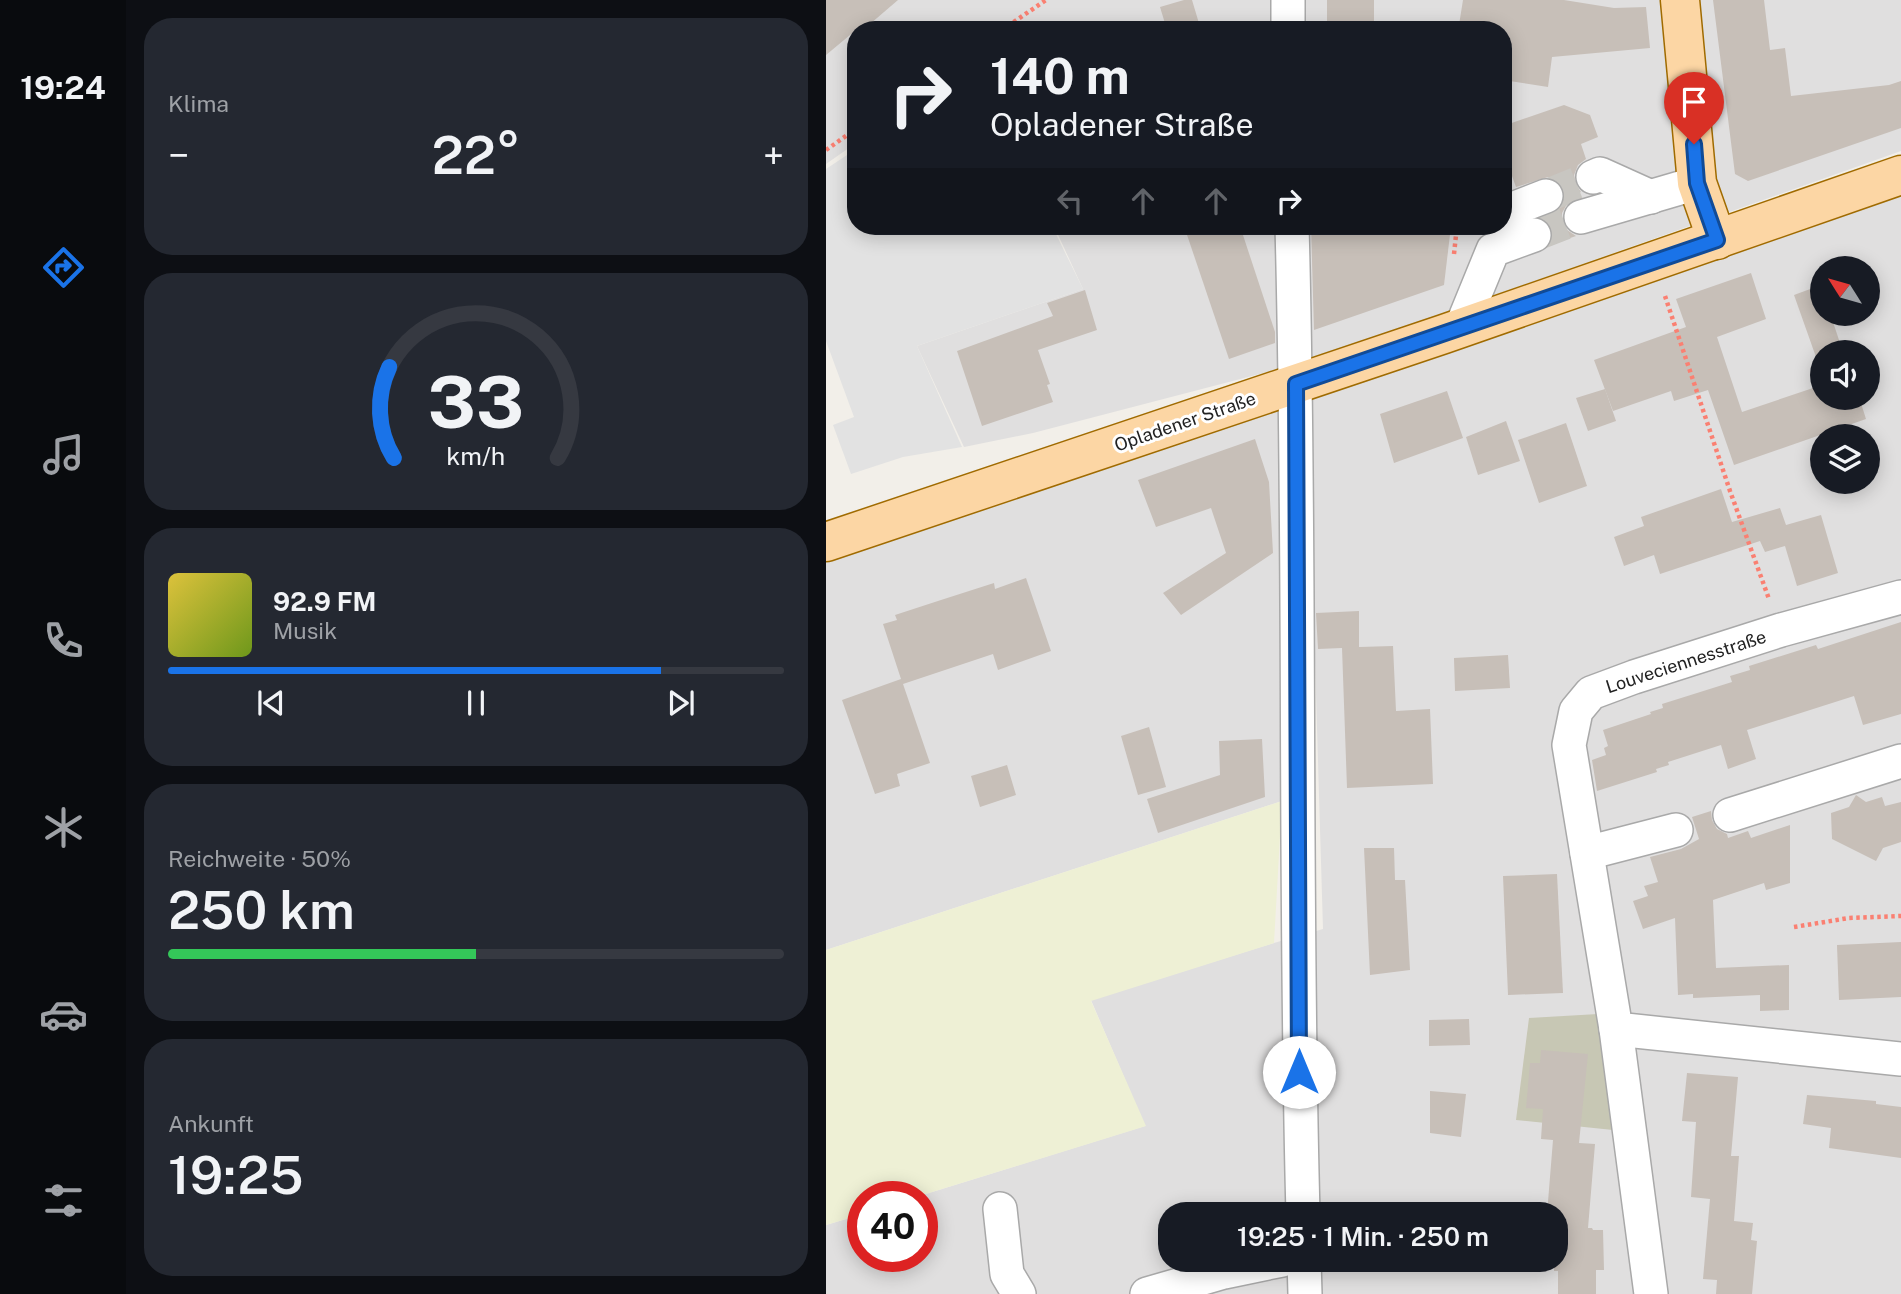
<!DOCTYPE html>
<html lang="de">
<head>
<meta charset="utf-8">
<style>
  :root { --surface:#171b24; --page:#242831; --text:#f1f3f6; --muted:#9ea1a6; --line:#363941; --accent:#1a73e8 }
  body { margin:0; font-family:"Public Sans",sans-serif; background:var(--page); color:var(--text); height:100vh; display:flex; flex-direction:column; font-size:26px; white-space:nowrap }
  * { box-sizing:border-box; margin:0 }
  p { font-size:23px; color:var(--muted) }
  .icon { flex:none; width:38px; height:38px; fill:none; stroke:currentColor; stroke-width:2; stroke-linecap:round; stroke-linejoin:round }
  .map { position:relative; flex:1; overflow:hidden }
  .drawer { display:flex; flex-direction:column; gap:18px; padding:18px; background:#0d0f14; width:700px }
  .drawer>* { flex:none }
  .guide { position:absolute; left:21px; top:21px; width:665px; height:214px; border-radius:28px; box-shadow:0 4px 18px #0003; background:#171b24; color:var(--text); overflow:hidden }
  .needle { width:46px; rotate:307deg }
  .fabs { position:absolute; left:984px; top:256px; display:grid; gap:14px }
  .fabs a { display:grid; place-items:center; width:70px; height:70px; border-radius:50%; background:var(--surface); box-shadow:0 4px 18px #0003; font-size:35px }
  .speed { position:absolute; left:21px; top:1181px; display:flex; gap:14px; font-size:35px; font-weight:700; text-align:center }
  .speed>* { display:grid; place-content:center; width:91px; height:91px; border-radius:50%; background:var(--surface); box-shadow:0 4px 18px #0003; line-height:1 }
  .speed .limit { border:10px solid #d22; background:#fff; color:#111 }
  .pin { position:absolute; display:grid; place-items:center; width:60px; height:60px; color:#fff; margin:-72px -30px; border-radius:50% 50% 50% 0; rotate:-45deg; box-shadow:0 0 7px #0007 }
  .pin .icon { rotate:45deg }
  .me { position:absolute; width:77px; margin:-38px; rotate:0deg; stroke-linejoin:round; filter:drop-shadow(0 0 5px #0008) }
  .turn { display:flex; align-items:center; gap:24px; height:147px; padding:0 28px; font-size:32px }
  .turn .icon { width:91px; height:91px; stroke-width:2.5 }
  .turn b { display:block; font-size:49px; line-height:60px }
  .lanes { display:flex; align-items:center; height:66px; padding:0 28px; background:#0003; justify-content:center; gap:35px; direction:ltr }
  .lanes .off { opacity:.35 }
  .big { font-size:52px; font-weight:600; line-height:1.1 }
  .drawer .card { flex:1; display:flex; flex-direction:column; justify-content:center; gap:10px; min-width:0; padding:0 24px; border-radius:28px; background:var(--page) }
  .drawer .dial { align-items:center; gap:0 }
  .dial svg { height:182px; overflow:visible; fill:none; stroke:var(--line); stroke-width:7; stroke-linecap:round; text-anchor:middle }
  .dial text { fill:var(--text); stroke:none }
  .song { display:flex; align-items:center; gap:21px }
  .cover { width:84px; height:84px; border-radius:10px; background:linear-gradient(135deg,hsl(50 70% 55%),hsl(80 70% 35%)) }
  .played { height:7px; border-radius:4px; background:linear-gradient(90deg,var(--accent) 80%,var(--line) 80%) }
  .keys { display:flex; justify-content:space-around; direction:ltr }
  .heat { display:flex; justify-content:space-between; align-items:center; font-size:38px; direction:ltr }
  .charge { height:10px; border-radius:5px; background:linear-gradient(90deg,#34c759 50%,var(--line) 0) }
  .trip { position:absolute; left:332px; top:1202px; width:410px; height:70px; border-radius:28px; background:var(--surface); box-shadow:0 4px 18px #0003; font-weight:600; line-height:70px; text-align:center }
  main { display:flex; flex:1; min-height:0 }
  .menu { display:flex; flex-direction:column; width:126px; justify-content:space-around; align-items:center; background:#090b0e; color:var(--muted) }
  .menu .icon { width:49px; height:49px }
  .menu .selected { color:var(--accent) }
  .menu b { font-size:32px; color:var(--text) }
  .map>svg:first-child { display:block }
  .residential { fill:#e0dfdf; fill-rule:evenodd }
  .construction { fill:#c7c7b4 }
  .farmland { fill:#eef0d5 }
  .parking { fill:#e2e2e2 }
  .building { fill:#c7bfb8 }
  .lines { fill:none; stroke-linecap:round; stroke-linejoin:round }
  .minor-tunnel { stroke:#c8c6c1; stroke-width:33; stroke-dasharray:33 17; stroke-linecap:butt }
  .minor-casing { stroke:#a9a9a9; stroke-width:36 }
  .major-casing { stroke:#a06b00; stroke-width:41 }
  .path { stroke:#fa8072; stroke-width:4.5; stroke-dasharray:3.5 3.5; stroke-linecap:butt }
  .minor { stroke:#fff; stroke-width:33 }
  .major { stroke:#fcd6a4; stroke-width:38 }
  .route-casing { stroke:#114b97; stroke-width:18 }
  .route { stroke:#1a73e8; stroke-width:12 }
  .labels { text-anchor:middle; stroke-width:6; stroke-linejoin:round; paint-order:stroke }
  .street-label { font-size:18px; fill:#222; stroke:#fff }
</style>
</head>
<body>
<main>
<nav class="menu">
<b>19:24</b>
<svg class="icon selected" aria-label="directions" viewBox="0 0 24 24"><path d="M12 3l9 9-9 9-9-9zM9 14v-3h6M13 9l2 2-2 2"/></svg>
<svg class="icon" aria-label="music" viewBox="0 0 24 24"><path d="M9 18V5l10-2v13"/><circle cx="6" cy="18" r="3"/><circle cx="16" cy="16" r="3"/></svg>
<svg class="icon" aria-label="phone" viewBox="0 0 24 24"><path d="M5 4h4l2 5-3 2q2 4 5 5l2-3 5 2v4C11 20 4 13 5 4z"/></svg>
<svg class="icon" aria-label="climate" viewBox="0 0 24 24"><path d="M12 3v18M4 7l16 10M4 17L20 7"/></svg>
<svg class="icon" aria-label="car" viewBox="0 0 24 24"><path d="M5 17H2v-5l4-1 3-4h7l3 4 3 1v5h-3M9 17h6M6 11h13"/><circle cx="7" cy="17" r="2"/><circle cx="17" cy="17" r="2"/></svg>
<svg class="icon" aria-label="filters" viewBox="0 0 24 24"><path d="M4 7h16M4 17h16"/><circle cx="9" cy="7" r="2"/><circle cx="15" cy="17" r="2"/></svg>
</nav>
<section class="drawer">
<div class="card"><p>Klima</p>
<div class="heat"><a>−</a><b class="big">22°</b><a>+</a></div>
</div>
<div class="card dial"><svg viewBox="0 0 100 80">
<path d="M14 69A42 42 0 1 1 86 69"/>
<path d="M14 69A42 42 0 0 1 12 29" stroke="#1a73e8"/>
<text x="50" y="56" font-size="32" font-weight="700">33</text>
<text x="50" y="72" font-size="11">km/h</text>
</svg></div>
<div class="card">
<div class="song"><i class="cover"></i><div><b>92.9 FM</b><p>Musik</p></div></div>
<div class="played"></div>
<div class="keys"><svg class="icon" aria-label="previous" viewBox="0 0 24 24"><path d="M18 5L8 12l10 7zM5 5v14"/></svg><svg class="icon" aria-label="pause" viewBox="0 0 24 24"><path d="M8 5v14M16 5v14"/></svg><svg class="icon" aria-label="next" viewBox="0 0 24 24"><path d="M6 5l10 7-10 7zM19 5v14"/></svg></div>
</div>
<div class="card"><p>Reichweite · 50%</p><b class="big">250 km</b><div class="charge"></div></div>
<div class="card"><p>Ankunft</p><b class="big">19:25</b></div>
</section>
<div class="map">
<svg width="1075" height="1294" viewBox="0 0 1075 1294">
  <rect width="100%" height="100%" fill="#f2efe9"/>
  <g class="residential">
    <path d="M0,0H1075V151L483,361L207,433L138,447L91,346L257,289L228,226H677V30H30V143L0,164Z"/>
    <path d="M1075,188V1294H0V1225L37,1214V1256H96V1197H90L319,1126L265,1000L448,943L497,929L481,392ZM996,268H1041V313H996ZM996,352H1041V397H996ZM996,436H1041V481H996ZM345,1214H730V1260H345Z"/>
    <path d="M453,404L456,801L0,950V558Z"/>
  </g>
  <path class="construction" d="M772,1014L787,1130L690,1120L703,1018Z"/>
  <path class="farmland" d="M456,801L448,943L265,1001L320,1126L90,1197H37V1214L0,1225V950Z"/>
  <path class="parking" d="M30,149V226H226L257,289L91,346L136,447L77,457L25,474L7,425L28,417L0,341V169Z"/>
  <g class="building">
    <path d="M0,0H72L37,30H30L0,55Z"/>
    <path d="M358,0H366L375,30H341L334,7Z"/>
    <rect x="501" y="0" width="47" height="30"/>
    <path d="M637,0H738L788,8L820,7L824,48L726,57L722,87L677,80V30L633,25Z"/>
    <path d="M887,0H938L944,50L959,48L965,96L1063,85L1075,81V128L922,181L909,174Z"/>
    <path d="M738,105L764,115L772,137L755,144L760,159L752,165L748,175L750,185L755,192L747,195L749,199L741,204L736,213V222L741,230L750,236L724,245L727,238L726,229L716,218L735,207L739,198L738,188L731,181L722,177L690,187L686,176L677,179V126Z"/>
    <path d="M358,226H414L449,332V343L403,359Z"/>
    <path d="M485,226H625L618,285L488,330Z"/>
    <path d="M925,273L940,319L891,337L916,412L996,385V397H1033L1040,419L908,465L882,390L848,401L845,391L787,411L768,360L860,327L850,299Z"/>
    <path d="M995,285L996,313H1004L1017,352H996V374L968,295Z"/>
    <path d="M259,290L271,330L212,350L224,384L221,385L227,402L156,426L131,351L227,316L221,303Z"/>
    <path d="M779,389L790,421L762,431L750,398Z"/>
    <path d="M621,391L637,438L568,463L554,414Z"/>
    <path d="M680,421L694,461L652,475L640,437Z"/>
    <path d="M740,423L761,486L713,503L692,440Z"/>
    <path d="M429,439L443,482L447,553L355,615L337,593L400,553L385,508L330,527L312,480Z"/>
    <path d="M895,489L906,522L954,508L960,525L995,515L1012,573L971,586L959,546L939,552L934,541L834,574L828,555L798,566L788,537L818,526L815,517Z"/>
    <path d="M200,578L225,651L172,670L167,654L77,684L104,763L71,774L74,786L49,794L16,700L75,679L57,624L71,620L69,615L115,600L168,583L169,589Z"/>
    <path d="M533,611V647L567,646L570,711L604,709L607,784L521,788L516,648L492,649L490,613Z"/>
    <path d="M1075,622V714L1037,725L1028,696L921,730L930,759L902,769L895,745L842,762L843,765L830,769L831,772L771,791L766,760L780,755L778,748L782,746L777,730L825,714L824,712L837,708L836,704L906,682L904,676L924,670L923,666L990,645L992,649Z"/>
    <path d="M682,655L684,688L629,691L628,658Z"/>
    <path d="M323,727L340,787L312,795L295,736Z"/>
    <path d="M436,739L439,797L332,833L321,799L394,775L393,741Z"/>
    <path d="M181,765L190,795L154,807L145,776Z"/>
    <path d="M1030,795L1040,802L1056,797L1059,806L1075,802V842L1057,848L1050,861L1006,839L1005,813L1023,807Z"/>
    <path d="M885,811L886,820L891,829L901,834L902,838L922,831L925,838L964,825V883L940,890L938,883L887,900L890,968L963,965V1010L934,1011V995L867,998V994L852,995L849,918L817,929L807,901L822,896L818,886L832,882L824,857L855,849L873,839L866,817Z"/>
    <path d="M538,848H568L569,880H579L584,970L544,975Z"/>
    <path d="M731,874L737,993L682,995L677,876Z"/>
    <path d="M1075,942V997L1013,1000L1011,945Z"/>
    <path d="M643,1019L644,1045L603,1046V1020Z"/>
    <path d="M715,1050L762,1054L753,1143L769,1144L762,1228H766L767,1230H777L778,1270H770V1294H732V1271H728V1260H730V1214H721L727,1140L715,1139L717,1109L700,1108L704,1063H714Z"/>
    <path d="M861,1073L912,1077L905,1156H913L908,1221L927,1223L925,1240L931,1241L926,1294H890L891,1280L877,1279L884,1199L865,1197L870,1122L856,1121Z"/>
    <path d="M604,1091L640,1094L635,1137L604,1133Z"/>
    <path d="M981,1095L1050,1101V1104L1075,1107V1158L1003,1148L1005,1128L977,1124Z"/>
  </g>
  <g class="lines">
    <g class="minor-tunnel">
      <path d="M720,196L767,177"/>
      <path d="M708,235L755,217"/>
    </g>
    <defs>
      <g id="minor">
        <path d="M462,0V30"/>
        <path d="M767,177L774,174L825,197"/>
        <path d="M755,217L871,183"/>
        <path d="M677,225L684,210L720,196"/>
        <path d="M466,226C475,555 468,885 477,1214"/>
        <path d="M635,328L667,250L708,235"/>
        <path d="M1075,597L955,630L808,677L765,693L750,711L743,745L790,1029L1075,1059"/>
        <path d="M904,815L1075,761"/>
        <path d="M761,853L850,830"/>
        <path d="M790,1029L825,1294"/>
        <path d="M174,1209L181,1274L193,1294"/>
        <path d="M478,1260L479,1294"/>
        <path d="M321,1294L398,1272L456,1260"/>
      </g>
      <g id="major">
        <path d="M854,0L871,183L891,240"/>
        <path d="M0,542L618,334L1075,175"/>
      </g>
    </defs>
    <use href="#minor" class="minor-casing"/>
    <use href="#major" class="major-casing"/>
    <g class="path">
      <path d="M176,30L220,0"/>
      <path d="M0,150L30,129"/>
      <path d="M628,254L631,226"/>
      <path d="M839,296L904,491L943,599"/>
      <path d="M968,927L1023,918L1075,916"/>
    </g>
    <use href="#minor" class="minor"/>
    <use href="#major" class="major"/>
  </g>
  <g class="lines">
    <defs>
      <path id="route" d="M473,1072L470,384L891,240L871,183L868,144"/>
    </defs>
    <use href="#route" class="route-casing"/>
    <use href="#route" class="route"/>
  </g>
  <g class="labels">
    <g class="street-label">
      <text transform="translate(359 422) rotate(-19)" y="6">Opladener Straße</text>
      <text transform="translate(860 662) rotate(-18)" y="6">Louveciennesstraße</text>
    </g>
  </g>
</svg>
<div class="fabs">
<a><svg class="needle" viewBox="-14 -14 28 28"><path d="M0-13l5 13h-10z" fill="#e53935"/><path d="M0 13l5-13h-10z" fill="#9ea1a6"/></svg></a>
<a><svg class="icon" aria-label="sound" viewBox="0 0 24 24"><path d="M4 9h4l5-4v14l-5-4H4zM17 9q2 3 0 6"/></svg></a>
<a><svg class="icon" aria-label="layers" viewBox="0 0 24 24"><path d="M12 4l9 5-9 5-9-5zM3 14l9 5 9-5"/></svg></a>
</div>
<div class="speed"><div class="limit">40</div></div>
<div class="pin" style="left:868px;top:144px;background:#d93025"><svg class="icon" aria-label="arrive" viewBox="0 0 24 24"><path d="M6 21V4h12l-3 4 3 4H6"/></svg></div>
<svg class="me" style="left:473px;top:1072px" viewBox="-20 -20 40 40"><circle r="19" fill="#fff"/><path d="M0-13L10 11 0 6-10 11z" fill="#1a73e8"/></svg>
<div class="trip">19:25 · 1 Min. · 250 m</div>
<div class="guide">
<div class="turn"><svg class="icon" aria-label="right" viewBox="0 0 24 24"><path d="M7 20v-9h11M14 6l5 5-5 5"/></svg><div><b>140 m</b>Opladener Straße</div></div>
<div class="lanes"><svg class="icon off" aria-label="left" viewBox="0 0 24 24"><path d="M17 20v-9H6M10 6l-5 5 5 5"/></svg><svg class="icon off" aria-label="ahead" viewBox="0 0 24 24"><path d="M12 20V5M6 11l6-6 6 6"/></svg><svg class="icon off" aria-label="ahead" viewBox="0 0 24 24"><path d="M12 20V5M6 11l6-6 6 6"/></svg><svg class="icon" aria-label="right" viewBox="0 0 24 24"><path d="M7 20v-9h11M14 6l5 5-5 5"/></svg></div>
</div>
</div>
</main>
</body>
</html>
